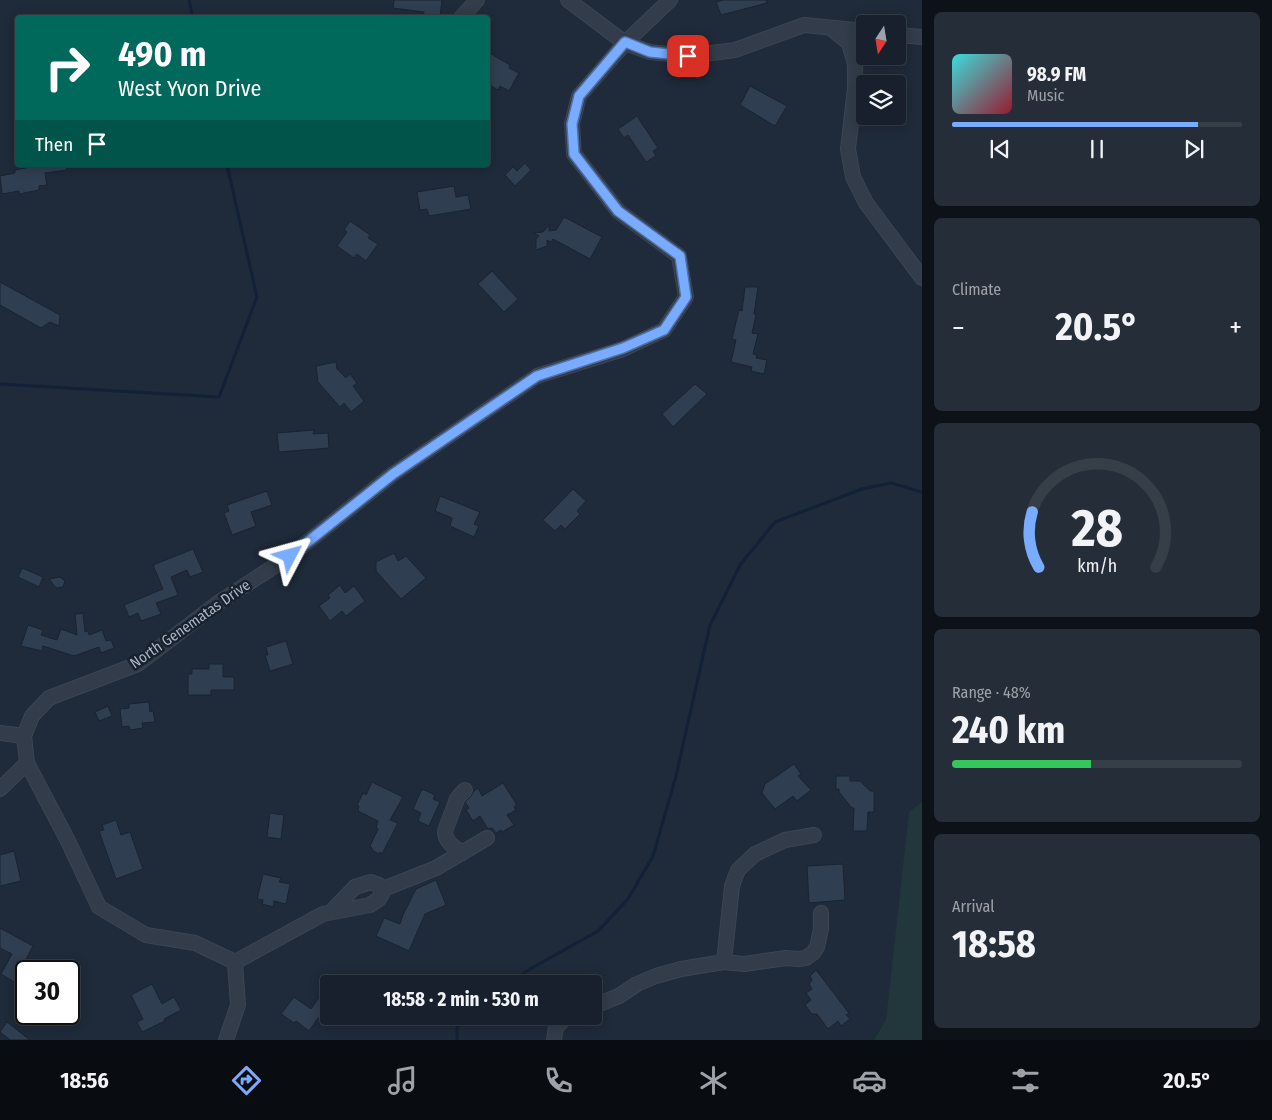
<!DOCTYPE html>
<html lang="en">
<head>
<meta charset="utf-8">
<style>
  :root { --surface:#17202c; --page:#242d38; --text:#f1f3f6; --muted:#9ea3a9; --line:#363e48; --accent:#79acff }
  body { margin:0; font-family:"Fira Sans Condensed",sans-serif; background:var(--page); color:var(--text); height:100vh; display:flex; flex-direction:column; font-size:19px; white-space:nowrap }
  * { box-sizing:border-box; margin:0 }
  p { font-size:16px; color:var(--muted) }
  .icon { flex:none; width:28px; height:28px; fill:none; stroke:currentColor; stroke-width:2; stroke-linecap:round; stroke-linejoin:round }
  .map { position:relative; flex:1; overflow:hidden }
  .drawer { display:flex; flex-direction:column; gap:12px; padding:12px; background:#0d1218; width:350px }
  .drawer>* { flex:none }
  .banner { position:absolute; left:15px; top:15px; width:475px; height:152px; border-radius:5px; box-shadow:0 2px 12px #0003,0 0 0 1px var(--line); background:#00695c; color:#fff; overflow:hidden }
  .needle { width:32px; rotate:192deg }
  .tools { position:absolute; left:856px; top:15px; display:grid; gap:10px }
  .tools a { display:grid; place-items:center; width:50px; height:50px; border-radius:5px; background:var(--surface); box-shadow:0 2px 12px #0003,0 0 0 1px var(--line); font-size:25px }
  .speed { position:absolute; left:15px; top:960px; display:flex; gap:10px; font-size:25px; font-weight:700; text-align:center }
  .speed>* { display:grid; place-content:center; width:65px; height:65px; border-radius:50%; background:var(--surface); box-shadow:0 2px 12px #0003,0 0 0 1px var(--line); line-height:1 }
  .speed .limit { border:2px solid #111; border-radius:8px; background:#fff; color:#111 }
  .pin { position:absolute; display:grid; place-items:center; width:42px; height:42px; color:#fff; margin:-21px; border-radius:10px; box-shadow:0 2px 8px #0006 }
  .me { position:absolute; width:55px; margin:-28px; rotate:51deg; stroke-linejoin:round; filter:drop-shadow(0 0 4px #0008) }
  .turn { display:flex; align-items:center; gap:18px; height:105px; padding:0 20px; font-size:22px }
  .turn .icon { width:65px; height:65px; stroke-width:2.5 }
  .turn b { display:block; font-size:35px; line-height:42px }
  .then { display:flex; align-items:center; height:48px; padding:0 20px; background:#0003; gap:10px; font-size:19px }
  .big { font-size:38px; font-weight:700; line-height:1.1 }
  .drawer .card { flex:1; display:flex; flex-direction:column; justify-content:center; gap:8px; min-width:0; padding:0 18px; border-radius:8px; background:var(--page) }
  .drawer .dial { align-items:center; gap:0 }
  .dial svg { height:130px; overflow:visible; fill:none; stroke:var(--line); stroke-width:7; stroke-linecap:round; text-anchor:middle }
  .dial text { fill:var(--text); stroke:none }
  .song { display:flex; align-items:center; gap:15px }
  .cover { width:60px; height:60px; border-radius:8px; background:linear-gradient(135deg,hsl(180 70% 55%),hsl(350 70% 35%)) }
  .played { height:5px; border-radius:2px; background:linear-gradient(90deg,var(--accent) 85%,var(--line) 85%) }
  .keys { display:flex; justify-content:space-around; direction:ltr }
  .heat { display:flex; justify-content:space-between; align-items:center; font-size:28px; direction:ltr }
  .charge { height:8px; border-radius:4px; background:linear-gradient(90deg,#34c759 48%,var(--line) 0) }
  .trip { position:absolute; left:320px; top:975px; width:282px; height:50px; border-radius:5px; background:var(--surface); box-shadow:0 2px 12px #0003,0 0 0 1px var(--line); font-weight:700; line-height:50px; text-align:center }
  .dock { display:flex; height:80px; justify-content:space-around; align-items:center; background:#090d12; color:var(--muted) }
  .dock .icon { width:35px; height:35px }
  .dock .current { color:var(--accent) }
  .dock b { font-size:22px; color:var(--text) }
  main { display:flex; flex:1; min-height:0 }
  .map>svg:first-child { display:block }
  .green { fill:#21373b }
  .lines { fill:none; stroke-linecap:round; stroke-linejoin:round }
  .stream { stroke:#122137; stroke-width:3 }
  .building { fill:#303e51; stroke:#1a2330 }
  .minor-casing { stroke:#3c4553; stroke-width:16 }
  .minor { stroke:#323c4a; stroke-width:14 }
  .route-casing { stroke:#4f70a6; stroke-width:12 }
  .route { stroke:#79acff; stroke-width:9 }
  .labels { text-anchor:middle; stroke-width:5; stroke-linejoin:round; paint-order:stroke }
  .street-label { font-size:15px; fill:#adb6c7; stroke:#18212e }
</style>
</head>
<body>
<main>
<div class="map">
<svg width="922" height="1040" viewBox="0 0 922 1040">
  <rect width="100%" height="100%" fill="#1f2a3a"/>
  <path class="green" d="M922,802V1040H874L886,1020L909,812Z"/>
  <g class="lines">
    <g class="stream">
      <path d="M189,0L193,18"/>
      <path d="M0,384L219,397L257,297L227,165"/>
      <path d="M507,984L532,968L598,931L628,899L653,856L676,776L710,625L740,565L775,522L862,489L891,483L922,492"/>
      <path d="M457,1040V1028L466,1016"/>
    </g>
  </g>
  <g class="building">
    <path d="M394,0H442L440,18H423L424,12L393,8Z"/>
    <path d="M723,0H766L767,3L721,15L716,2Z"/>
    <path d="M488,52L510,65L509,68L519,73L509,91L500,86L498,90L488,84Z"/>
    <path d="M750,86L787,106L775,126L740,105Z"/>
    <path d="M637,116L658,148L653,151L656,156L646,162L628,135L624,138L618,129Z"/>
    <path d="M525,163L531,170L515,186L505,175L513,167L517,171Z"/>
    <path d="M40,165H66L67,170L45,173L47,185L39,186V190L19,194V191L2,194L0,176L15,173V170Z"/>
    <path d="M454,186L456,197L468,195L471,209L429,216L427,209L420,210L417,192Z"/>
    <path d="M564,217L602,237L590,259L553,239L551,242L547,240V246L536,250V239L539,236L534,233L543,232L549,225V231L556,230Z"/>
    <path d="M350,221L370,235L368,238L378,244L366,261L357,254L354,258L337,246L347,232L344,230Z"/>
    <path d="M492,271L518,299L504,312L478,284Z"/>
    <path d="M0,282L60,315L59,326L50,322L41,328L0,305Z"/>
    <path d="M745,287H758L754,314L756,315L752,333L758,334L753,354L757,355L756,358L767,360L764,374L751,371L752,367L731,362L736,340L732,339L739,310L742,311Z"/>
    <path d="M336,362L337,369L346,378L350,374L357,383L353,386L364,401L351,412L344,403L340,407L318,382L316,366Z"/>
    <path d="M695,384L707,394L673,427L662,414Z"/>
    <path d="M314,430L313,434L328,433L329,448L279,452L277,433Z"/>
    <path d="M573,489L586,501L577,511L580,514L565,529L561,525L555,531L543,520Z"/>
    <path d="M267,491L272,505L251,512L256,526L232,535L224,513L229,511L227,505Z"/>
    <path d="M440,496L480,512L474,524L479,526L474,537L450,526L452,518L435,511Z"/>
    <path d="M193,549L203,572L190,577L187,570L171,577L178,595L156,603L161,614L141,621L138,613L129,617L124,605L163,589L153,565Z"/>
    <path d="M394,553L398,561L406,556L426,578L401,599L376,571V562Z"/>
    <path d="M22,568L43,577L39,587L18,577Z"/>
    <path d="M60,577L65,581L63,587L56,588L49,579Z"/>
    <path d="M340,585L345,593L354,586L365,601L346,616L342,611L330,621L319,606L330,598L328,595Z"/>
    <path d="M83,613L85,632L88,631L89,635L102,630L106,641L111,640L114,648L101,653L99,647L74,656L43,646L42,651L21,646L28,625L43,630L41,635L57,640L61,629L77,635L75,614Z"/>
    <path d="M286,641L293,664L270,671L265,655H268L266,647Z"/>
    <path d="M209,664H223V677H234V690H211V695H188V674H192V669H209Z"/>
    <path d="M149,702L150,712L153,711L155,722L142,723L143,728L130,730L129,726L122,727L120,709L129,708V704Z"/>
    <path d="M108,706L112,716L99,721L95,712Z"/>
    <path d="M794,764L801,774L798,776L811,790L797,801L793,796L775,809L762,793L765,784Z"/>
    <path d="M836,776H850V781H860L870,791H874V812H868L867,831H853L854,808H852L839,792V789H836Z"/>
    <path d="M372,782L403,797L390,820L398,823L382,854L380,852L379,854L372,850V848L370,846L378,829L376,828L378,821L358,811L359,806L357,805L363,793L366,795Z"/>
    <path d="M503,783L517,805L514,807L516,810L507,815L514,825L502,832L501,830L496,833L492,828L488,829L480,816L473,821L466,810L469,808L465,802L471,796L474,791L478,788L482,796Z"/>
    <path d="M422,789L435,795L433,799L440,802L429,826L418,821L421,813L413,809Z"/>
    <path d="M270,813L284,815L281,839L267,837Z"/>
    <path d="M116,820L121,835L130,832L143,869L116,879L99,831L104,830L102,825Z"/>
    <path d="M14,851L21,881L0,886V855Z"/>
    <path d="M843,864L845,900L809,903L807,866Z"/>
    <path d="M263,874L281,878L279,882L290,884L286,904L274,901L273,907L262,904L263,900L257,899Z"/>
    <path d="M436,880L446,905L425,914L409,951L376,936L384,918L400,924L403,915L416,889Z"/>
    <path d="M0,928L33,946L14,982L1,974L12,954L0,948Z"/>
    <path d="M816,970L849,1013L846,1015L850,1019L841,1026L838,1021L828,1029L817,1014H812L805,1005L811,1000L806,993L812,989L809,984L812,980L810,976Z"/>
    <path d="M152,984L162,1004L174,997L181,1010L164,1019L165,1021L142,1032L137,1022L143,1019L131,995Z"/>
    <path d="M322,993L329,997V1026L318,1018L309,1031L296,1021L294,1023L281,1014L294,997L311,1009Z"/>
    <path d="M7,1022L30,1040H10L0,1032Z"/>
  </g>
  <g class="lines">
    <defs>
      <g id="minor">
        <path d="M568,0L625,43L650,52L688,56L735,50L804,25L865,31"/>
        <path d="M461,18L477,0"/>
        <path d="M831,28L849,43L855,64V88L848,149L853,177L866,203L922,278"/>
        <path d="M898,35L922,37"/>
        <path d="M0,733L24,736"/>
        <path d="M0,789L27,763"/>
        <path d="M462,853C454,847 445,842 445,831L457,799L460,795L465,790"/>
        <path d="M381,890L436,868L487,838"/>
        <path d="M235,962L323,914L370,905L379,899L382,894L379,885L371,882L355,887L331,912"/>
        <path d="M724,962L732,886L738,870L755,854L785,840L814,835"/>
        <path d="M594,1006L619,996L637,984L656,976L681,969L724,962L744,964L786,958L798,959L806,958L813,953L817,947L821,929V913"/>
        <path d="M226,1040L238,1005L235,962L195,943L146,935L99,907L68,841L27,763L24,736L32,716L49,698L138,664L218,603L290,556L393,474L537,376L623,349L664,330L686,297L679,256L618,211L574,154L572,124L579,96L625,43L670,0"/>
        <path d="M554,1040L556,1027L567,1016"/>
      </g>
    </defs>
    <use href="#minor" class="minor-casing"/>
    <use href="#minor" class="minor"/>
  </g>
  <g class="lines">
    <defs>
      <path id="route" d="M290,556L393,474L537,376L623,348L664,330L686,297L680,256L618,211L574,154L572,124L579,96L625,42L650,52L688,56"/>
    </defs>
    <use href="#route" class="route-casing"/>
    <use href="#route" class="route"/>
  </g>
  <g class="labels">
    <g class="street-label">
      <text transform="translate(190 624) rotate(-35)" y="5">North Genematas Drive</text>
    </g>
  </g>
</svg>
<div class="tools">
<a><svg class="needle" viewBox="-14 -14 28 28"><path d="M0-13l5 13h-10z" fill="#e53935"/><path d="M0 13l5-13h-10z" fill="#9ea3a9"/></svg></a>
<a><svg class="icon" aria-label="layers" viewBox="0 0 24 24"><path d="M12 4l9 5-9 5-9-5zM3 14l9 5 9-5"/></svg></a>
</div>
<div class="speed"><div class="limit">30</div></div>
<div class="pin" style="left:688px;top:56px;background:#d93025"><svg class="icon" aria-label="arrive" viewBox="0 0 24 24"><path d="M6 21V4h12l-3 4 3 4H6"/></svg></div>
<svg class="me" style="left:290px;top:556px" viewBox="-20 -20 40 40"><path d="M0-17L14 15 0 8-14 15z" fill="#79acff" stroke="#fff" stroke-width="4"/></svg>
<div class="trip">18:58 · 2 min · 530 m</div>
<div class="banner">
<div class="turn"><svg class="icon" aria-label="right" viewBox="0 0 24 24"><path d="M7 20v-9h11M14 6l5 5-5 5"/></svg><div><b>490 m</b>West Yvon Drive</div></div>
<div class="then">Then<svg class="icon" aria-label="arrive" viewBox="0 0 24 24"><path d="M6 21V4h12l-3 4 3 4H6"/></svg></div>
</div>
</div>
<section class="drawer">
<div class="card">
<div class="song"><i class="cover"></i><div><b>98.9 FM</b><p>Music</p></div></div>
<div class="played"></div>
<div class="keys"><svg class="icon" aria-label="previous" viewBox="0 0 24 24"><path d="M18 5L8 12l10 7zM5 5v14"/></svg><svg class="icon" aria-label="pause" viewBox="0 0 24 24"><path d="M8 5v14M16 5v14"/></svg><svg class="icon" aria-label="next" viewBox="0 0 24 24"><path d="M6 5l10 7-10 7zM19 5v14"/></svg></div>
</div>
<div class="card"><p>Climate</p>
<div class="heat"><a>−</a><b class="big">20.5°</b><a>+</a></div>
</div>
<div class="card dial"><svg viewBox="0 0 100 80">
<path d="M14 69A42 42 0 1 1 86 69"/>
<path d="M14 69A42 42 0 0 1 10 35" stroke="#79acff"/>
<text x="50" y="56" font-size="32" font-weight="700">28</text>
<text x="50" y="72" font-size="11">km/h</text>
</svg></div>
<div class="card"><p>Range · 48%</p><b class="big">240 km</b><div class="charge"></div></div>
<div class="card"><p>Arrival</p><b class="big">18:58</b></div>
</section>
</main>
<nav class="dock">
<b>18:56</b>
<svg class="icon current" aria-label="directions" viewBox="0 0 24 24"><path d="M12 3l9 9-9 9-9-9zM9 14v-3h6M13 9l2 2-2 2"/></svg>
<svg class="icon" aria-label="music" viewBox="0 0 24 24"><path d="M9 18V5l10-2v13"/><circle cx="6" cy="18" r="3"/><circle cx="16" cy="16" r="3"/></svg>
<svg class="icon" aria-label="phone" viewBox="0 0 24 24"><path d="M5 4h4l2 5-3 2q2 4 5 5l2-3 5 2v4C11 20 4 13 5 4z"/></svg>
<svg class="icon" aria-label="climate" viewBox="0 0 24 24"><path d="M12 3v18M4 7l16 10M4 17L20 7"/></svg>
<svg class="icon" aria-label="car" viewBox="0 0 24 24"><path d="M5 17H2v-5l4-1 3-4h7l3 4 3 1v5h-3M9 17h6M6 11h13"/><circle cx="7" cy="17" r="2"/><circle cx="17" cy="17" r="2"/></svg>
<svg class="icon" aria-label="filters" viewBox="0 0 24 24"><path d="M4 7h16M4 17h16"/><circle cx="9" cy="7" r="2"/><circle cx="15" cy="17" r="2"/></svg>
<b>20.5°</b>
</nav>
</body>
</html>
